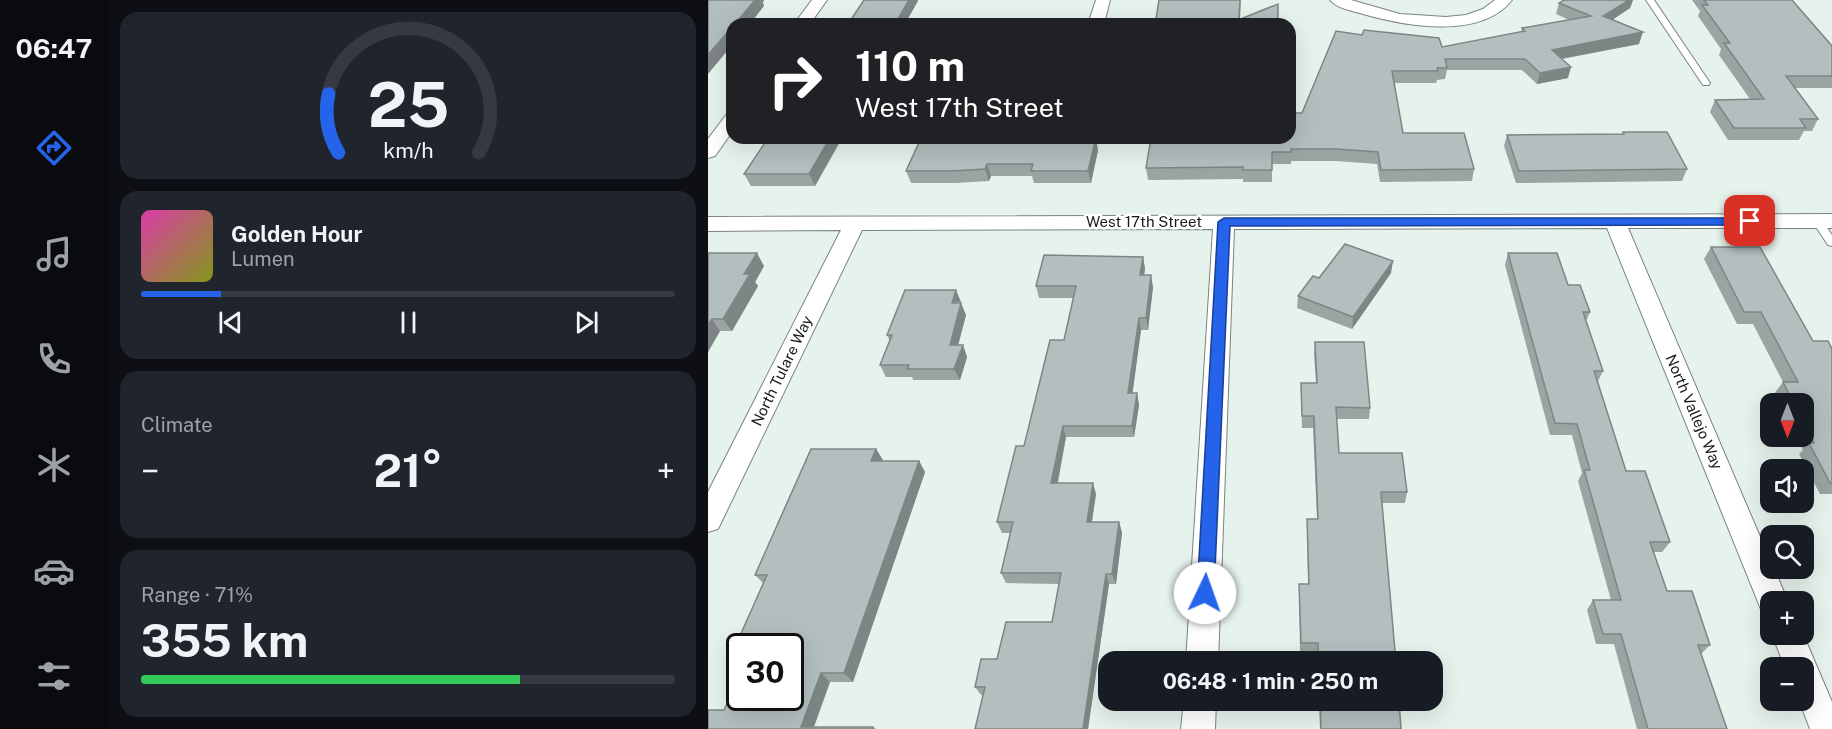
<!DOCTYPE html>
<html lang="en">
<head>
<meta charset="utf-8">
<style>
  :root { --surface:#171b24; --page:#20242c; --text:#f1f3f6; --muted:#9ea1a6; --line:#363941; --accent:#2563eb }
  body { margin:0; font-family:"Public Sans",sans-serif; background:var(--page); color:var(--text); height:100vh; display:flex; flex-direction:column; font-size:22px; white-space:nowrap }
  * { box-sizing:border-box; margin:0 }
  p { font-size:20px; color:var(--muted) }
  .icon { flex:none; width:33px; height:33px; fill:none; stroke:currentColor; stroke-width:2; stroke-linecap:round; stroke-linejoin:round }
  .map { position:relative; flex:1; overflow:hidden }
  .sheet { display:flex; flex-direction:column; gap:12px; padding:12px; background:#0d0f14; width:600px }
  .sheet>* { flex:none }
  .guide { position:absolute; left:18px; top:18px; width:570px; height:126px; border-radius:18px; box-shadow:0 6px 24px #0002; background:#202124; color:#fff; overflow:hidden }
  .needle { width:39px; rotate:180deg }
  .tools { position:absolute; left:1052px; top:393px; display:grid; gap:12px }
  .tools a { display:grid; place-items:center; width:54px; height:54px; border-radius:12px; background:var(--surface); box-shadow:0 6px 24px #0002; font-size:30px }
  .speed { position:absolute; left:18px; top:633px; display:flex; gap:12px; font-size:30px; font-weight:700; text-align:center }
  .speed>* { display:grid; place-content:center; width:78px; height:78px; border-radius:50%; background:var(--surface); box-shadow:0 6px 24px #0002; line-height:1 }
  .speed .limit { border:3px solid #111; border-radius:9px; background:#fff; color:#111 }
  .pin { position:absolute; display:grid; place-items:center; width:51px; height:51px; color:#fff; margin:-26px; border-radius:12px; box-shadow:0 3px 9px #0006 }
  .me { position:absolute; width:66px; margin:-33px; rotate:3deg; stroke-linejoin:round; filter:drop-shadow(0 0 4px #0008) }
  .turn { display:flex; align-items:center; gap:21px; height:126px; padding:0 30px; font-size:27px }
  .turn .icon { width:78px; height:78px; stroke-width:2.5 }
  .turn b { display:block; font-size:42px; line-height:51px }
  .big { font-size:45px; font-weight:700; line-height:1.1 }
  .sheet .card { flex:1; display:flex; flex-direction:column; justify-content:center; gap:9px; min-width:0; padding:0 21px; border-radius:18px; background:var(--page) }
  .sheet .dial { align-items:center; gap:0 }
  .dial svg { height:156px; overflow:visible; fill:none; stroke:var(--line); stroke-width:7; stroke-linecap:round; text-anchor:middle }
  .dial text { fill:var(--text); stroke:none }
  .song { display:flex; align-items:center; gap:18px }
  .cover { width:72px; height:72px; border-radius:9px; background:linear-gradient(135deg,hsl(320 70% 55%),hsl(70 70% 35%)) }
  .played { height:6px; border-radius:3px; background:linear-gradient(90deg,var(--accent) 15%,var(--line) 15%) }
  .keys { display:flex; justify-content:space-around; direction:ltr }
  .heat { display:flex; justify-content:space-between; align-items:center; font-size:33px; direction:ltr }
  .charge { height:9px; border-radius:4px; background:linear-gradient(90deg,#34c759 71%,var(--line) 0) }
  .trip { position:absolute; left:390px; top:651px; width:345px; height:60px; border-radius:18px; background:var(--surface); box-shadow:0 6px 24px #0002; font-weight:700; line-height:60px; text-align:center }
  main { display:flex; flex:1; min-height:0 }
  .menu { display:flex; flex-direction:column; width:108px; justify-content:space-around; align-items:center; background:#090b0e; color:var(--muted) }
  .menu .icon { width:42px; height:42px }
  .menu .current { color:var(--accent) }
  .menu b { font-size:27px; color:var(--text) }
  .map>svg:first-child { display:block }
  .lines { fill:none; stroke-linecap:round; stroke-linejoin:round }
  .lane-casing { stroke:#79847f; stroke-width:2 }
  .street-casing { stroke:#79847f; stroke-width:2 }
  .lane { fill:#fff; fill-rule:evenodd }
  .street { fill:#fff; fill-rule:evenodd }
  .wall { fill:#99a4a3 }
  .shaded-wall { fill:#7d8685 }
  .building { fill:#b2bfbe; stroke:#7d8685; stroke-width:1.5 }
  .route { fill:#2563eb; stroke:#184099; stroke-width:1.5 }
  .labels { text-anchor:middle; stroke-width:5; stroke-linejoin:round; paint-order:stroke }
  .street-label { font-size:15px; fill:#161a18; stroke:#fff }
</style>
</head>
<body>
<main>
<nav class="menu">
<b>06:47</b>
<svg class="icon current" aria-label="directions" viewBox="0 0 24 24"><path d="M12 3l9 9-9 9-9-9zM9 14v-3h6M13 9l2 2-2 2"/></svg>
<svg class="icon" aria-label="music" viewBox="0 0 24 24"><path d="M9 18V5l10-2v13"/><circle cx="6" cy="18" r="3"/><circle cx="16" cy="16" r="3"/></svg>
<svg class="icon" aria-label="phone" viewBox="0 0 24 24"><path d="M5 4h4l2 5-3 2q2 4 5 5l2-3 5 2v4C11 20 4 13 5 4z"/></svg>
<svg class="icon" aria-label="climate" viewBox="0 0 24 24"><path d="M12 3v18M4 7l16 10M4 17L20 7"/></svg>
<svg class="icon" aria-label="car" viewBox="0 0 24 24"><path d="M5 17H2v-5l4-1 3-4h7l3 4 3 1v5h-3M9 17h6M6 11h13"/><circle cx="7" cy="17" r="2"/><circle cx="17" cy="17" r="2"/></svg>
<svg class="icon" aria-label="filters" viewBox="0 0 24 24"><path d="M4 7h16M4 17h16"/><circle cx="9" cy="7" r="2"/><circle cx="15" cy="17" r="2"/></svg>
</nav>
<section class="sheet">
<div class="card dial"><svg viewBox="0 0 100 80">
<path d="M14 69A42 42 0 1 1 86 69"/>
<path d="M14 69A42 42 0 0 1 9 39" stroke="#2563eb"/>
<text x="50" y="56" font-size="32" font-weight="700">25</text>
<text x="50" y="72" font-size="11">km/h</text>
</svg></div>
<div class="card">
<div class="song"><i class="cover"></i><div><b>Golden Hour</b><p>Lumen</p></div></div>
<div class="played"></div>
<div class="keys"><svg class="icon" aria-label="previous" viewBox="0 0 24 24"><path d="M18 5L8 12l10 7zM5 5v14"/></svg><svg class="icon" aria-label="pause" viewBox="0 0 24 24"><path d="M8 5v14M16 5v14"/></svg><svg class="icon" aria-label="next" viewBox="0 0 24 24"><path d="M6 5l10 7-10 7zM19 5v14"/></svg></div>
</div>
<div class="card"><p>Climate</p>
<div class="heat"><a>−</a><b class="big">21°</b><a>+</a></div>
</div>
<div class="card"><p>Range · 71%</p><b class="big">355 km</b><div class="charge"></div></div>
</section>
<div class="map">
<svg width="1124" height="729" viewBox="0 0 1124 729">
  <rect width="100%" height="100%" fill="#e6f2ec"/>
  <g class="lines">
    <defs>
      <g id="lane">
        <path d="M938,0H946L1002,83L1001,85H995Z"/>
        <path d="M1109,218L1113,219L1124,235V246L1120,245L1104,221Z"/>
      </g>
      <g id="street">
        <path d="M104,0H119L102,24H86Z"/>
        <path d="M388,0H402L396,24H380Z"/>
        <path d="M622,0H643L692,14L738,17L758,15L775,9L787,0H804C773,40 697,26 655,14C645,11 628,8 622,0Z"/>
        <path d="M24,114V132L7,156L0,158V139L18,115Z"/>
        <path d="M1124,214V228H920L1062,560V568H1066L1080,602H1062V615L1054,612L1050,602L899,228L526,229L510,662H478L505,229L154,230L10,529L0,532V492L133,230L0,231V217Z"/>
        <path d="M1064,634H1095L1124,702V729H1102L1091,700H1095V668H1077Z"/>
        <path d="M476,700H508L507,729H473Z"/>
      </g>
    </defs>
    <use href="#lane" class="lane-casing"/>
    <use href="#street" class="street-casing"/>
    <use href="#lane" class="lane"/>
    <use href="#street" class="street"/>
  </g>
  <g class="wall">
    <path d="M533,0L532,19L570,24H448V19Z"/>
    <path d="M856,0H925L922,8L904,20L931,44L854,59L860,78L829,84L814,70H739L737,79L729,80L728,83H686L695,133L766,169L764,181L672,182L669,164L628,161H583V164H564V182H535V179L440,180L438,168L582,138L594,113L734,47L813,32L814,28L861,20L848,14L851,3Z"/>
    <path d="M984,0H1084L1124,46V88H1087L1110,119L1104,131H1096L1091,140H1020L1002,112L1007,100L1042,99L1011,55L1013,49L990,16L992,11Z"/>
    <path d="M915,132L979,169L974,181L808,183L796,146L799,135L914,134Z"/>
    <path d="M60,138H134L107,186H43L36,174Z"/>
    <path d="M390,150L383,183H326L324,176H283L281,181L248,183H203L198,171Z"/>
    <path d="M1003,247L1105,341L1124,349V494H1112L1091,454L1095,450L1088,436H1095V404H1071L1066,394L1075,382L1045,324H1029L996,259Z"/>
    <path d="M0,253L56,266L47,282L50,286L24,331H12L0,352Z"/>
    <path d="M800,253L860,285L882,312L878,321L895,371L890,381L903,424L918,471L962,542L954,552H946L959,591L1002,645L993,654L1019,729H929L906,644H888L879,610L885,600H903L870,481L874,473L864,435H842L797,265Z"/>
    <path d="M435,257L437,269L436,275L445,287L440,330H433L424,393H429L431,405L426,437H358L350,483L388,494L384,522H411L414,533L408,584H401L380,729H267L275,695H273L267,687L289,659L344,622L351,584L298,583L293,573L302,533H294L289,522L356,340L365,298H331L328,286Z"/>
    <path d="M683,273L644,329L589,308L590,296L611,278Z"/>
    <path d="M252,303L258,315L250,345H255L259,357L252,380H205L204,377H178L172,365L182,341L179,335Z"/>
    <path d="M607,342L662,408L661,419H629L631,453L699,492L697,503H674L688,662H609V653H592L591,594V584H600L599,529V519H609L605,428H594L593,383H608L606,354Z"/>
    <path d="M103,449H168L175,461H211L217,472L145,682H122L106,727H165L168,729H0V710H16L32,675V698H82V646H32V674L19,665L55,583L47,575Z"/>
    <path d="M611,700H691L693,729H612Z"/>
  </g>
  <g class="shaded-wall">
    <path d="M47,0H56L55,3L56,6L42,24H27Z"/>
    <path d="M201,0H210V1L197,24H187Z"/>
    <path d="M921,0H925L922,8L892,28L895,16Z"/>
    <path d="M24,27V45L0,74V55Z"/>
    <path d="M935,32L931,44L841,61L844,50Z"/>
    <path d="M863,67L860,78L829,84L832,73Z"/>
    <path d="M122,138H134L107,186L101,174Z"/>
    <path d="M388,138L390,150L383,183L380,171Z"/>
    <path d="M279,164L283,176L281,181L277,169Z"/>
    <path d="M49,253L56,266L47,282L50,286L24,331L15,319L36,274Z"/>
    <path d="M435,257L437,269L434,287L432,275Z"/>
    <path d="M685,261L683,273L644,329L645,317Z"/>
    <path d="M443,275L445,287L440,330L438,318Z"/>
    <path d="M248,290L253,302L244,303Z"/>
    <path d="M253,303L258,315L247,357L242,345Z"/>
    <path d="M431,318L433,330L423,405L420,393Z"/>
    <path d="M4,319L12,331L0,352V325Z"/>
    <path d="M255,345L259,357L252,380L246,369Z"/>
    <path d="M429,393L431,405L426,437L424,426Z"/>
    <path d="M355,426L358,437L347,494L343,483Z"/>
    <path d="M168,449L175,460L163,461Z"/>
    <path d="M211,461L217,472L145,682L136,673Z"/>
    <path d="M385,483L388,494L382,533L379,522Z"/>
    <path d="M411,522L414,533L408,584L404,574Z"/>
    <path d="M398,574L401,584L380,729H375Z"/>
    <path d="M113,673L122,682L105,729L93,727Z"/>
  </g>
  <g class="building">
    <path d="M0,0H47L27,24H24V27L0,55Z"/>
    <path d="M156,0H201L187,24H140Z"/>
    <path d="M451,0H532L531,19H448Z"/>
    <path d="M856,0H921L895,16L935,32L844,50L863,67L832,73L817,59H737L739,68H729L730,71H684L695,133H756L766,169L673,170L670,152L629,149H583V152H564V170H535V167L438,168L443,138H582V113H594L628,31L654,35L656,30L731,38L734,47L817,31L814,28L883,16L851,3Z"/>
    <path d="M996,0H1084L1124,46V76H1078L1110,119H1092L1098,128H1026L1007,100L1056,99L1016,43H1022L994,5H1000Z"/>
    <path d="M570,4V24H520Z"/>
    <path d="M915,132H959L979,169L811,171L799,135L916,134Z"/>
    <path d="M60,138H122L101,174H36Z"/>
    <path d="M213,138H388L380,171H323L325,164H279L277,169L244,171H198Z"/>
    <path d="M637,244L685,261L645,317L590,296L605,276L611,278Z"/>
    <path d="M1003,247H1052L1105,341H1120L1124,349V483H1122L1101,443H1106L1095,421V404H1086L1075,382H1090L1053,312H1036Z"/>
    <path d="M0,253H49L36,274H42L15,319H4L0,325Z"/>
    <path d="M800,253H849L860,285H872L882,312H875L895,371H886L903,424L918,471H937L962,542H942L959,591H984L1002,645H990L1019,729H940L913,634H895L885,600H913L876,470H882L869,424L847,423Z"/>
    <path d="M336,255L435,257L432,275H443L438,318H431L420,393H429L424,426H355L343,483H385L379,522H411L404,574H398L375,729H267L277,687H267L273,659H289L298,622H344L353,573H293L305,522H289L308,446H316L342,340H356L368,286H328Z"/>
    <path d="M197,290H248L244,303H253L242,345H255L246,369H199L201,365H172L184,335H179Z"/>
    <path d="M607,342H656L662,408L628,407L631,453H694L699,492H673L688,662H610V643H593L591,584H601L599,519H610L606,416H594L593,383H609Z"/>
    <path d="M103,449H168L163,461H211L136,673H113L93,727H165V729H0V710H16L32,675V698H82V646H32V665H19L59,575H47Z"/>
    <path d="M612,700H691L693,729H613Z"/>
  </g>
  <path class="route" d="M516,218H1042L1048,221L1042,225L522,226L506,593L503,598L497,601L491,598L489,593L510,222Z"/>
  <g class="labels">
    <g class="street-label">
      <text x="436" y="227">West 17th Street</text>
      <text transform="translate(74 371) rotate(-64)" y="5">North Tulare Way</text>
      <text transform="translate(986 412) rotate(67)" y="5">North Vallejo Way</text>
    </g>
  </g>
</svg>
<div class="tools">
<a><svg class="needle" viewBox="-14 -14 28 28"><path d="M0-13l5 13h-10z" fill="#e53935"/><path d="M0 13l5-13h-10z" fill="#9ea1a6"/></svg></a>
<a><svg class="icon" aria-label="sound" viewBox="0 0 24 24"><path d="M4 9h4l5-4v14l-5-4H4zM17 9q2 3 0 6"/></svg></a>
<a><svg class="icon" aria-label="search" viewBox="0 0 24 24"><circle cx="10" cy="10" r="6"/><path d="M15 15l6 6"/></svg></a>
<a>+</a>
<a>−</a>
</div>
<div class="speed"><div class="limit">30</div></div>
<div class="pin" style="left:1042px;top:221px;background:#d93025"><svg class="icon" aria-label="arrive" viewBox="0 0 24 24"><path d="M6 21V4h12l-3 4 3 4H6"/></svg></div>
<svg class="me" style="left:497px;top:593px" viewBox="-20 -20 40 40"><circle r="19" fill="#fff"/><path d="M0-13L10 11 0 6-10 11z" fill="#2563eb"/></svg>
<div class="trip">06:48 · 1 min · 250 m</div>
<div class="guide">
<div class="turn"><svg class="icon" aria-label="right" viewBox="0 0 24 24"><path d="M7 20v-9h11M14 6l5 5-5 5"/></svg><div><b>110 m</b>West 17th Street</div></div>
</div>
</div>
</main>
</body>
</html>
